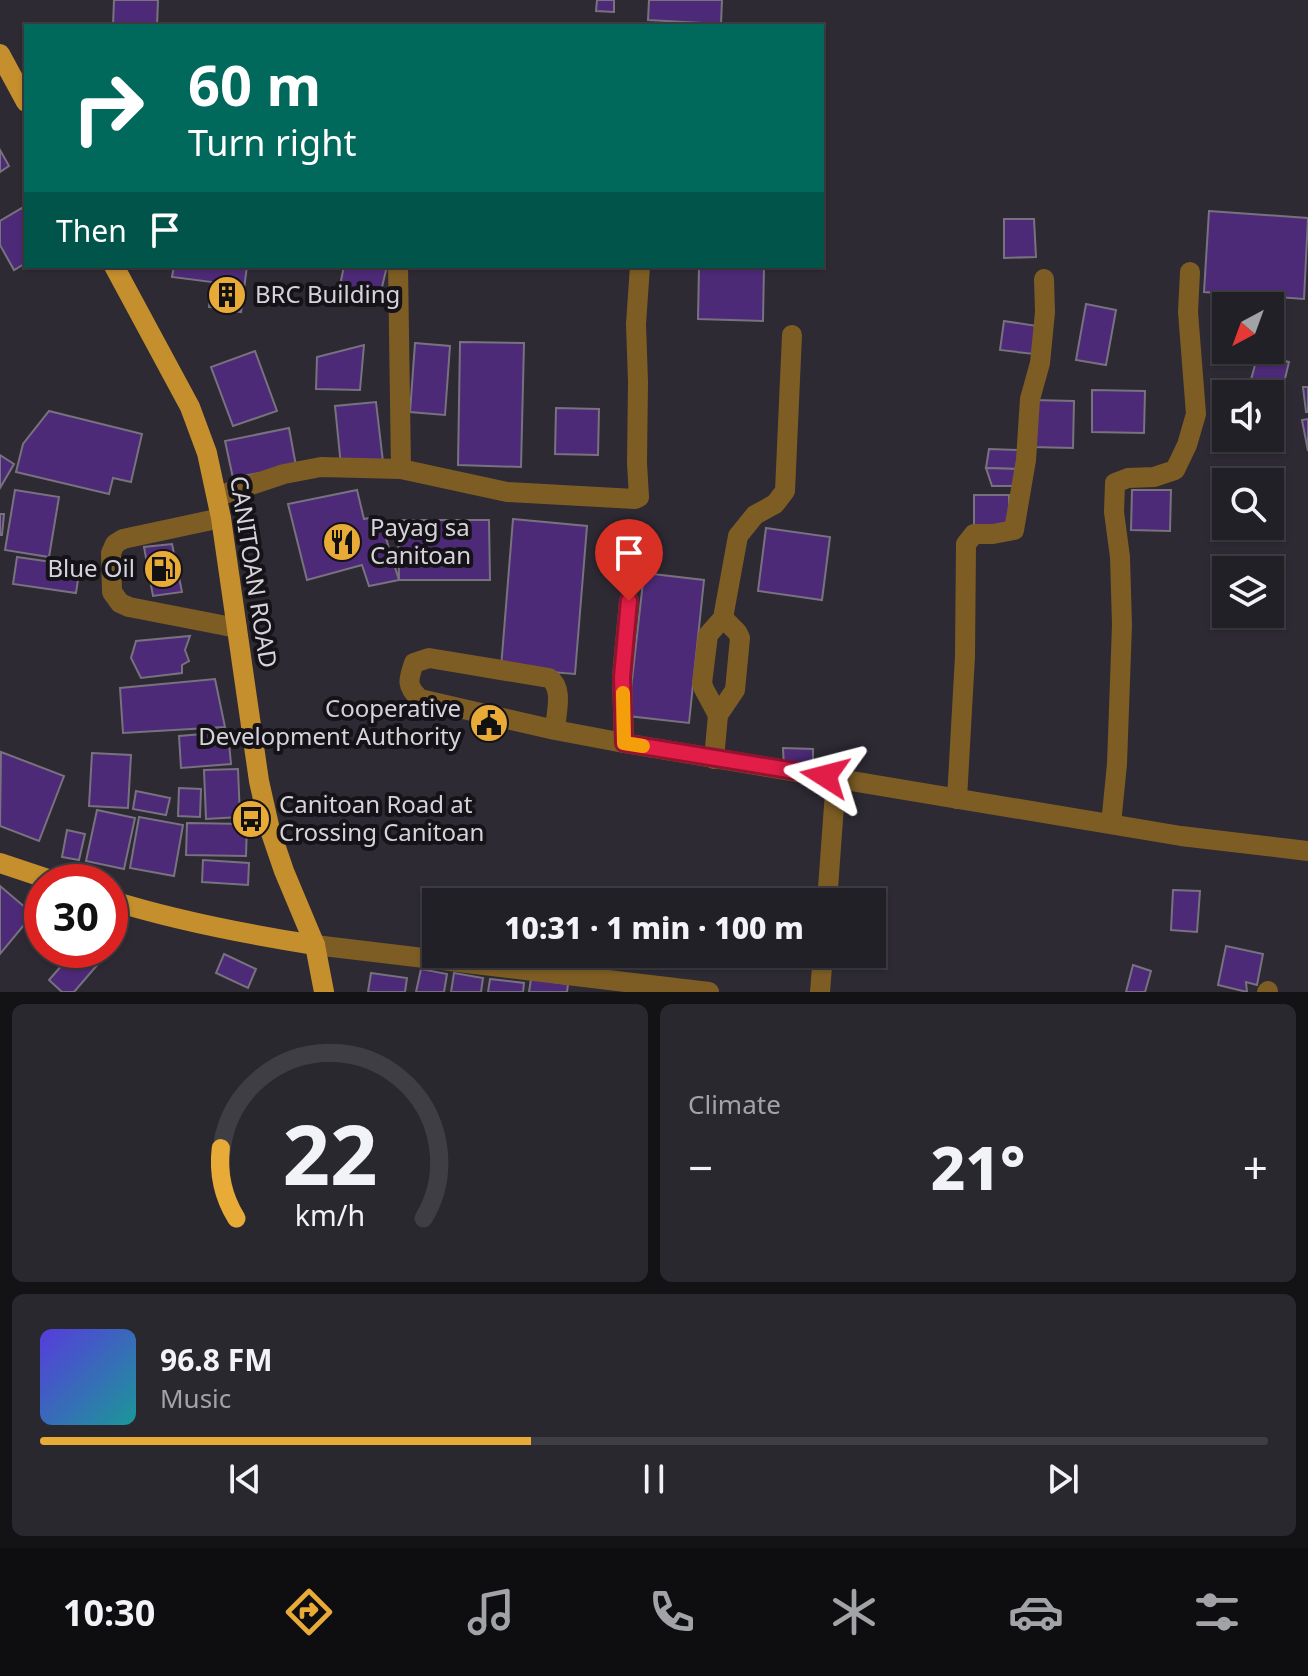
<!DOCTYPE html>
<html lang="en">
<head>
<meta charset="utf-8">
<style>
  :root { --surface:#222027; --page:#2a282f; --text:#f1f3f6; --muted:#a2a3a7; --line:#3f3e44; --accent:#e9ab38 }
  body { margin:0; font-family:"Noto Sans",sans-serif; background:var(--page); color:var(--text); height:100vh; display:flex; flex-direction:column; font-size:30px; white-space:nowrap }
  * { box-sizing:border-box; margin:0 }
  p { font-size:26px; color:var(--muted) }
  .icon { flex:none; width:44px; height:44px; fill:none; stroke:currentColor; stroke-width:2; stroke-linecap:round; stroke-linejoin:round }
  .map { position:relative; height:992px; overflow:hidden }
  .drawer { display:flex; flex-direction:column; gap:12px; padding:12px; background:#131215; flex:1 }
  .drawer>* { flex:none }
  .guide { position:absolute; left:24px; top:24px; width:800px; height:244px; border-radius:0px; box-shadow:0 2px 6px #0004,0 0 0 2px var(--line); background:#00695c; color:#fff; overflow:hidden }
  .needle { width:52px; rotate:221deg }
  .buttons { position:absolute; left:1212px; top:292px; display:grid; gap:16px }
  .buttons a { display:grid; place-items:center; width:72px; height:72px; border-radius:0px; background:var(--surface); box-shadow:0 2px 6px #0004,0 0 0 2px var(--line); font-size:40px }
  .speed { position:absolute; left:24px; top:864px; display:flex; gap:16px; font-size:40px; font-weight:700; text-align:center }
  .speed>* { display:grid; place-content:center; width:104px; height:104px; border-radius:50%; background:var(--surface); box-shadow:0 2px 6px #0004,0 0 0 2px var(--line); line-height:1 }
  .speed .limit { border:12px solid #d22; background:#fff; color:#111 }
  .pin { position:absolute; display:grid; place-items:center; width:68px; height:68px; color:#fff; margin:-82px -34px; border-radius:50% 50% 50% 0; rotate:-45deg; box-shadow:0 0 8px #0007 }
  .pin .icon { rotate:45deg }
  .me { position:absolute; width:88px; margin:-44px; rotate:279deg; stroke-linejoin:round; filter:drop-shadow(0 0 6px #0008) }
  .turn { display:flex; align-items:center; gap:28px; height:168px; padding:0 32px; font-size:36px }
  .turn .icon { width:104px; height:104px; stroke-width:2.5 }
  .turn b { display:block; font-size:56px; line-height:68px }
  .then { display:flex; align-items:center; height:76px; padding:0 32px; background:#0003; gap:16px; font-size:30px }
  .big { font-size:60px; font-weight:800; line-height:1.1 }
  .drawer .tile { flex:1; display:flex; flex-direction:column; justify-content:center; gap:12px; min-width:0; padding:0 28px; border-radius:12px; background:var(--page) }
  .drawer .dial { align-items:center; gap:0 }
  .dial svg { height:208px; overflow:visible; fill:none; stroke:var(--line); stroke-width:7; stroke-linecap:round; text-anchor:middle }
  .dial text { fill:var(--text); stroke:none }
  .song { display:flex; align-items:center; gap:24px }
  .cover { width:96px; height:96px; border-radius:12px; background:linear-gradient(135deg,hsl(250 70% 55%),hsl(180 70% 35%)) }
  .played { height:8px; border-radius:4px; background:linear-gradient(90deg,var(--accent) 40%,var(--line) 40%) }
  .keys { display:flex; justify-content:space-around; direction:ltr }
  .heat { display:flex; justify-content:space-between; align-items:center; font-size:44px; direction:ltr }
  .drawer .tiles { flex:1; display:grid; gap:12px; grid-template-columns:1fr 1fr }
  .tile:last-child { grid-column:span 2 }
  .trip { position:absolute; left:422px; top:888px; width:464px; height:80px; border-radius:0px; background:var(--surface); box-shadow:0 2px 6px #0004,0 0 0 2px var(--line); font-weight:800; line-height:80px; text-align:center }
  .tab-bar { display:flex; height:128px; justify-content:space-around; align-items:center; background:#0e0d10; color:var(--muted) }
  .tab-bar .icon { width:56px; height:56px }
  .tab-bar .active { color:var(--accent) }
  .tab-bar b { font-size:36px; color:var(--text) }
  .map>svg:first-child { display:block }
  .building { fill:#4d2a77; stroke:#77727e; stroke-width:2 }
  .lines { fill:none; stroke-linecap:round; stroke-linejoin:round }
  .minor { stroke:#7d5d24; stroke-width:20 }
  .major { stroke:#c48f2c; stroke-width:20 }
  .route-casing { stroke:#92132f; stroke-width:20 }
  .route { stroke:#e11d48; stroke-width:14 }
  .slow { stroke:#f59e0b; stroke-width:14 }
  .labels { text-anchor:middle; stroke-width:8; stroke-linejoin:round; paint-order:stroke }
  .poi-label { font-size:24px; fill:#d6d4da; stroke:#151318; text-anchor:start }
  .street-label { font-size:24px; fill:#d6d4da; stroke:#151318 }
</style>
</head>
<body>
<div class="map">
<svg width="1308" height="992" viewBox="0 0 1308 992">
  <rect width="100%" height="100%" fill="#2d2a34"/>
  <g class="building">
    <path d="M114,0H158L157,26H113Z"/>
    <path d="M597,0H614V12L596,11Z"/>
    <path d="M649,0H722L721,24L648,20Z"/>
    <path d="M0,150L9,166L0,172Z"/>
    <path d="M22,208L26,215V263L14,270L0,245V221Z"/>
    <path d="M1209,211L1308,218L1304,299L1204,292Z"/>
    <path d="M1004,219H1034L1036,257L1004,258Z"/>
    <path d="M174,266H247L241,312L209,307L212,282L172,277Z"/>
    <path d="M344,266H387L378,304L338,295Z"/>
    <path d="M699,266H764L763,321L698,319Z"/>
    <path d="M1086,304L1116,310L1106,365L1076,360Z"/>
    <path d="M1004,321L1037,326L1034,354L1000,350Z"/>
    <path d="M460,342L524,343L521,467L458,465Z"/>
    <path d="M415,343L450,346L445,415L410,412Z"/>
    <path d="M364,345L360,390L316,389L317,357Z"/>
    <path d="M255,351L277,411L233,426L211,367Z"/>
    <path d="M1258,354L1289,362L1281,395L1249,387Z"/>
    <path d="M1303,387H1308V412H1306Z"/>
    <path d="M1092,390L1145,391L1144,433L1092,432Z"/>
    <path d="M1033,400L1074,401L1073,448L1032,447Z"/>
    <path d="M376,402L383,462L341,466L335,406Z"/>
    <path d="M556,408L599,409L598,455L555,454Z"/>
    <path d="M49,411L142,434L131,482L113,478L109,494L16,472L23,444Z"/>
    <path d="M1308,419V451L1302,420Z"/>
    <path d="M289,428L296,466L233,478L225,441Z"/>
    <path d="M989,449L1021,450L1018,469L986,468Z"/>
    <path d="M0,455L14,464L0,488Z"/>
    <path d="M986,468L1018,469L1020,486H992Z"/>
    <path d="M15,490L59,497L49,557L5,550Z"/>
    <path d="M357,490L364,519L379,516L399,580L369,586L362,565L307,580L288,504Z"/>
    <path d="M1132,490H1171L1170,531L1131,530Z"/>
    <path d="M974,495H1009V526L974,525Z"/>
    <path d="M0,514H4L2,535H0Z"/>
    <path d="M513,519L587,526L575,674L501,668Z"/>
    <path d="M398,520H489L490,580H399Z"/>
    <path d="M766,528L830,537L822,600L758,591Z"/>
    <path d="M172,544L182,592L153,596L144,547Z"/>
    <path d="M17,557L80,566L76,593L13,584Z"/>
    <path d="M644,573L704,580L689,723L628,716Z"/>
    <path d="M190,636L185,650L189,661L182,665V673L141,678L131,658L136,641Z"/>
    <path d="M215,679L225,727L123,733L120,688Z"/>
    <path d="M228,732L231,764L181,768L179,736Z"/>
    <path d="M783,748L813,749V774L784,769Z"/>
    <path d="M1,752L64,776L39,841L0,826Z"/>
    <path d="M92,753L131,755L128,808L89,806Z"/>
    <path d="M238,769L240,817L206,819L204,770Z"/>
    <path d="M179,788L201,789L200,817L178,816Z"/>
    <path d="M136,791L170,798L166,815L133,809Z"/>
    <path d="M97,810L135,818L124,869L86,861Z"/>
    <path d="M139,817L183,825L174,876L130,868Z"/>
    <path d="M187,823L247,824L246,856L186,855Z"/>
    <path d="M67,830L85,834L79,860L62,857Z"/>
    <path d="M203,860L249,863L248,885L202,882Z"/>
    <path d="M0,886L33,914L0,954Z"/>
    <path d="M1173,890L1200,891L1197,932L1171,930Z"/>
    <path d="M1226,946L1263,954L1257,985L1246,982L1247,992L1218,985Z"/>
    <path d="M110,948L111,949L74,992H62L49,980L75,950H110Z"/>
    <path d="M224,954L256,969L248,988L216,973Z"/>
    <path d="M1133,965L1151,971L1145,992H1126Z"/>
    <path d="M421,969L447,974L444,992H416Z"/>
    <path d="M371,973L407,978L405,992H368Z"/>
    <path d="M454,973L483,978L481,992H451Z"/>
    <path d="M490,979L524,983L523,992H488Z"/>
    <path d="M531,979L568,984L567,992H529Z"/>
  </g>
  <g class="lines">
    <g class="minor">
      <path d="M398,266L401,469"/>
      <path d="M218,496L284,474L321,467L401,469L507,492L635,499L639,497L637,463L638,382L636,324L640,266"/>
      <path d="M221,518L123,539L115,544L111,553L112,592L120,603L129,607L237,628"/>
      <path d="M629,601L622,677L624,743L1181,836L1308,851"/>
      <path d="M718,715L704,689L702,683L708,635L723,618L738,536L755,515L775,504L785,491L792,335"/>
      <path d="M555,730C556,713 564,688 549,678L429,658L414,663C408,680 406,686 420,699L555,730L624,743"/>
      <path d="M714,759L718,715L735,690L740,638L737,632L723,618"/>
      <path d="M957,799L965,656L966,544L974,534H993L1014,530L1026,460L1030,399L1040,363L1045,312L1044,279"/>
      <path d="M1111,824L1117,764L1122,625L1120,557L1114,512L1115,483L1128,478L1154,477L1175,470L1187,445L1196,414L1188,312L1190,272"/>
      <path d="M827,902L836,778"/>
      <path d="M315,945L709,992"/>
      <path d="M820,992L823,954"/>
      <path d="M1267,992L1268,991"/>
    </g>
    <g class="major">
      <path d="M0,54L26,102"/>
      <path d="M114,266L190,407L207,453L221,518L259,781L270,830L284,871L315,945L324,992"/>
      <path d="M0,863L57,882"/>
      <path d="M110,900C177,921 245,934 315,945"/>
    </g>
  </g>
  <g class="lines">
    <defs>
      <path id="route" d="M629,601L622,677L624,743L825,776"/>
    </defs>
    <use href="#route" class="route-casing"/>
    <use href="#route" class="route"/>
    <path class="slow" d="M623,693L624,743L643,746"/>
  </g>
  <defs>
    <symbol id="building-disc" viewBox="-11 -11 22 22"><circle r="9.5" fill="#e9ab38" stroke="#151318"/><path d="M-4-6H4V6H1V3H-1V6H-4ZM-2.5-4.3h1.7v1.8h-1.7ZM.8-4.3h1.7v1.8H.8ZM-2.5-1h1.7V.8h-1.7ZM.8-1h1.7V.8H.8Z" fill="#111"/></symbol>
    <symbol id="restaurant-disc" viewBox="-11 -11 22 22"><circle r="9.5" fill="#e9ab38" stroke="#151318"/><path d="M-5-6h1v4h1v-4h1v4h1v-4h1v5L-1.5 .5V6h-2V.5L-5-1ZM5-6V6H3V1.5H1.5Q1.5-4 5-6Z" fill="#111"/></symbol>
    <symbol id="fuel-disc" viewBox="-11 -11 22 22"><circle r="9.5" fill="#e9ab38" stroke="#151318"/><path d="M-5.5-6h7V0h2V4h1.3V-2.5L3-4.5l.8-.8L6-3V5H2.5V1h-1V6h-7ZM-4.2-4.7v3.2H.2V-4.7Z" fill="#111"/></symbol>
    <symbol id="civic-disc" viewBox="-11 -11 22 22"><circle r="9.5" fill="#e9ab38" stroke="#151318"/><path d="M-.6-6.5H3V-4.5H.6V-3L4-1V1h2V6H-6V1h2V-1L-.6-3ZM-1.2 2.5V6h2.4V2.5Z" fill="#111"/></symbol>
    <symbol id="bus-disc" viewBox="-11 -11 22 22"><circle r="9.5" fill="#e9ab38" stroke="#151318"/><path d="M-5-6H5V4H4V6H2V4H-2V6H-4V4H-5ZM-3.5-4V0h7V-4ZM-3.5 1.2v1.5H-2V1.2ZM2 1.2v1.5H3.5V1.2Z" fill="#111"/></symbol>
  </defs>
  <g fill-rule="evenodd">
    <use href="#building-disc" x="205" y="273" width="44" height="44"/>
    <use href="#restaurant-disc" x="320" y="520" width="44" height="44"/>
    <use href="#fuel-disc" x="141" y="547" width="44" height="44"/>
    <use href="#civic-disc" x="467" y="701" width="44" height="44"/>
    <use href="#bus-disc" x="229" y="797" width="44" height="44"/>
  </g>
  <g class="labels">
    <g class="poi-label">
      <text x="255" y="303">BRC Building</text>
      <text x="370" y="536">Payag sa<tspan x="370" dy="28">Canitoan</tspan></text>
      <text x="135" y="577" text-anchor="end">Blue Oil</text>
      <text x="461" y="717" text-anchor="end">Cooperative<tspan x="461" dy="28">Development Authority</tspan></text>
      <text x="279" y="813">Canitoan Road at<tspan x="279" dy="28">Crossing Canitoan</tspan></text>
    </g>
    <g class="street-label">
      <text transform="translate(253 572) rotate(81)" y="8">CANITOAN ROAD</text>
    </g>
  </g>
</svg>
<div class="buttons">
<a><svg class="needle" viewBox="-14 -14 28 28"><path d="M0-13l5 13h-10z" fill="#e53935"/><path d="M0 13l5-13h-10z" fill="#a2a3a7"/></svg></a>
<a><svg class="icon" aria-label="sound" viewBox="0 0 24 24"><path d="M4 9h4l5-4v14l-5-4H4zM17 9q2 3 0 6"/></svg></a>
<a><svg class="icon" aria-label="search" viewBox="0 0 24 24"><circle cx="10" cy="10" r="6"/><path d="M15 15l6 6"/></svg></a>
<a><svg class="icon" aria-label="layers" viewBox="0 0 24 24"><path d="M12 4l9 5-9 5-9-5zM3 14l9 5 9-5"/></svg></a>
</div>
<div class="speed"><div class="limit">30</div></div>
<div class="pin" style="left:629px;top:601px;background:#d93025"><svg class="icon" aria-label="arrive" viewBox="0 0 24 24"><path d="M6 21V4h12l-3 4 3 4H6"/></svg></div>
<svg class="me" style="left:825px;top:776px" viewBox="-20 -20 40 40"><path d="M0-17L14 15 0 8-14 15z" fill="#e11d48" stroke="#fff" stroke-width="4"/></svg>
<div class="trip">10:31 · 1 min · 100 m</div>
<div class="guide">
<div class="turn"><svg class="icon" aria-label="right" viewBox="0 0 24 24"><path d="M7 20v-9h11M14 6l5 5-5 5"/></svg><div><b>60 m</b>Turn right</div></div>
<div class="then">Then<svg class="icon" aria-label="arrive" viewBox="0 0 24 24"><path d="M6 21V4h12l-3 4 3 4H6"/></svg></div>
</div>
</div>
<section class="drawer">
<div class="tiles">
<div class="tile dial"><svg viewBox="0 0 100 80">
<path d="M14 69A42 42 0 1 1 86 69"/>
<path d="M14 69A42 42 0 0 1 8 42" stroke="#e9ab38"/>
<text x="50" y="56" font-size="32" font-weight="700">22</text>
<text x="50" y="72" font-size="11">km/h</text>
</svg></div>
<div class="tile"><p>Climate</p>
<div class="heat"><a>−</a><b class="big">21°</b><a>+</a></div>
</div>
<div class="tile">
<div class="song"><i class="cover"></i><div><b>96.8 FM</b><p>Music</p></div></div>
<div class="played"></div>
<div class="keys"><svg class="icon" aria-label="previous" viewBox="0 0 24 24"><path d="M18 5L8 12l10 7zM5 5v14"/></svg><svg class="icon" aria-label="pause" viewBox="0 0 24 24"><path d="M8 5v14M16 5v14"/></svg><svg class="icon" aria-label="next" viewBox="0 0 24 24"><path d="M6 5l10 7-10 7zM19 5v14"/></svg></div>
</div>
</div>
</section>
<nav class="tab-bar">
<b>10:30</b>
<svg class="icon active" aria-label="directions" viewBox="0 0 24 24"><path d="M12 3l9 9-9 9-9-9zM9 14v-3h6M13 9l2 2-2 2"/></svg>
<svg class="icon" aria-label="music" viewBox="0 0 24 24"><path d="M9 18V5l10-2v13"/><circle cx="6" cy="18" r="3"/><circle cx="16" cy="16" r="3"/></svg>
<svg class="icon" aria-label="phone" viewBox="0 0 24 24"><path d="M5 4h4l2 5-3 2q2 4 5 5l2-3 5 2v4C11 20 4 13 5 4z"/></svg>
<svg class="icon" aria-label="climate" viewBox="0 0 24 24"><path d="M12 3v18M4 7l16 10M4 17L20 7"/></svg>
<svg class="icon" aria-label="car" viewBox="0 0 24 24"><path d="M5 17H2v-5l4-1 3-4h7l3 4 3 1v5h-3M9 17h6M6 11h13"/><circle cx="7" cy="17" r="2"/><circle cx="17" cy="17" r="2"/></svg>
<svg class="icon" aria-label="filters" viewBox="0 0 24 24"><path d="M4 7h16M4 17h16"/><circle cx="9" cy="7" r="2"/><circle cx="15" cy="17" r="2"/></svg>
</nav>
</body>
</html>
